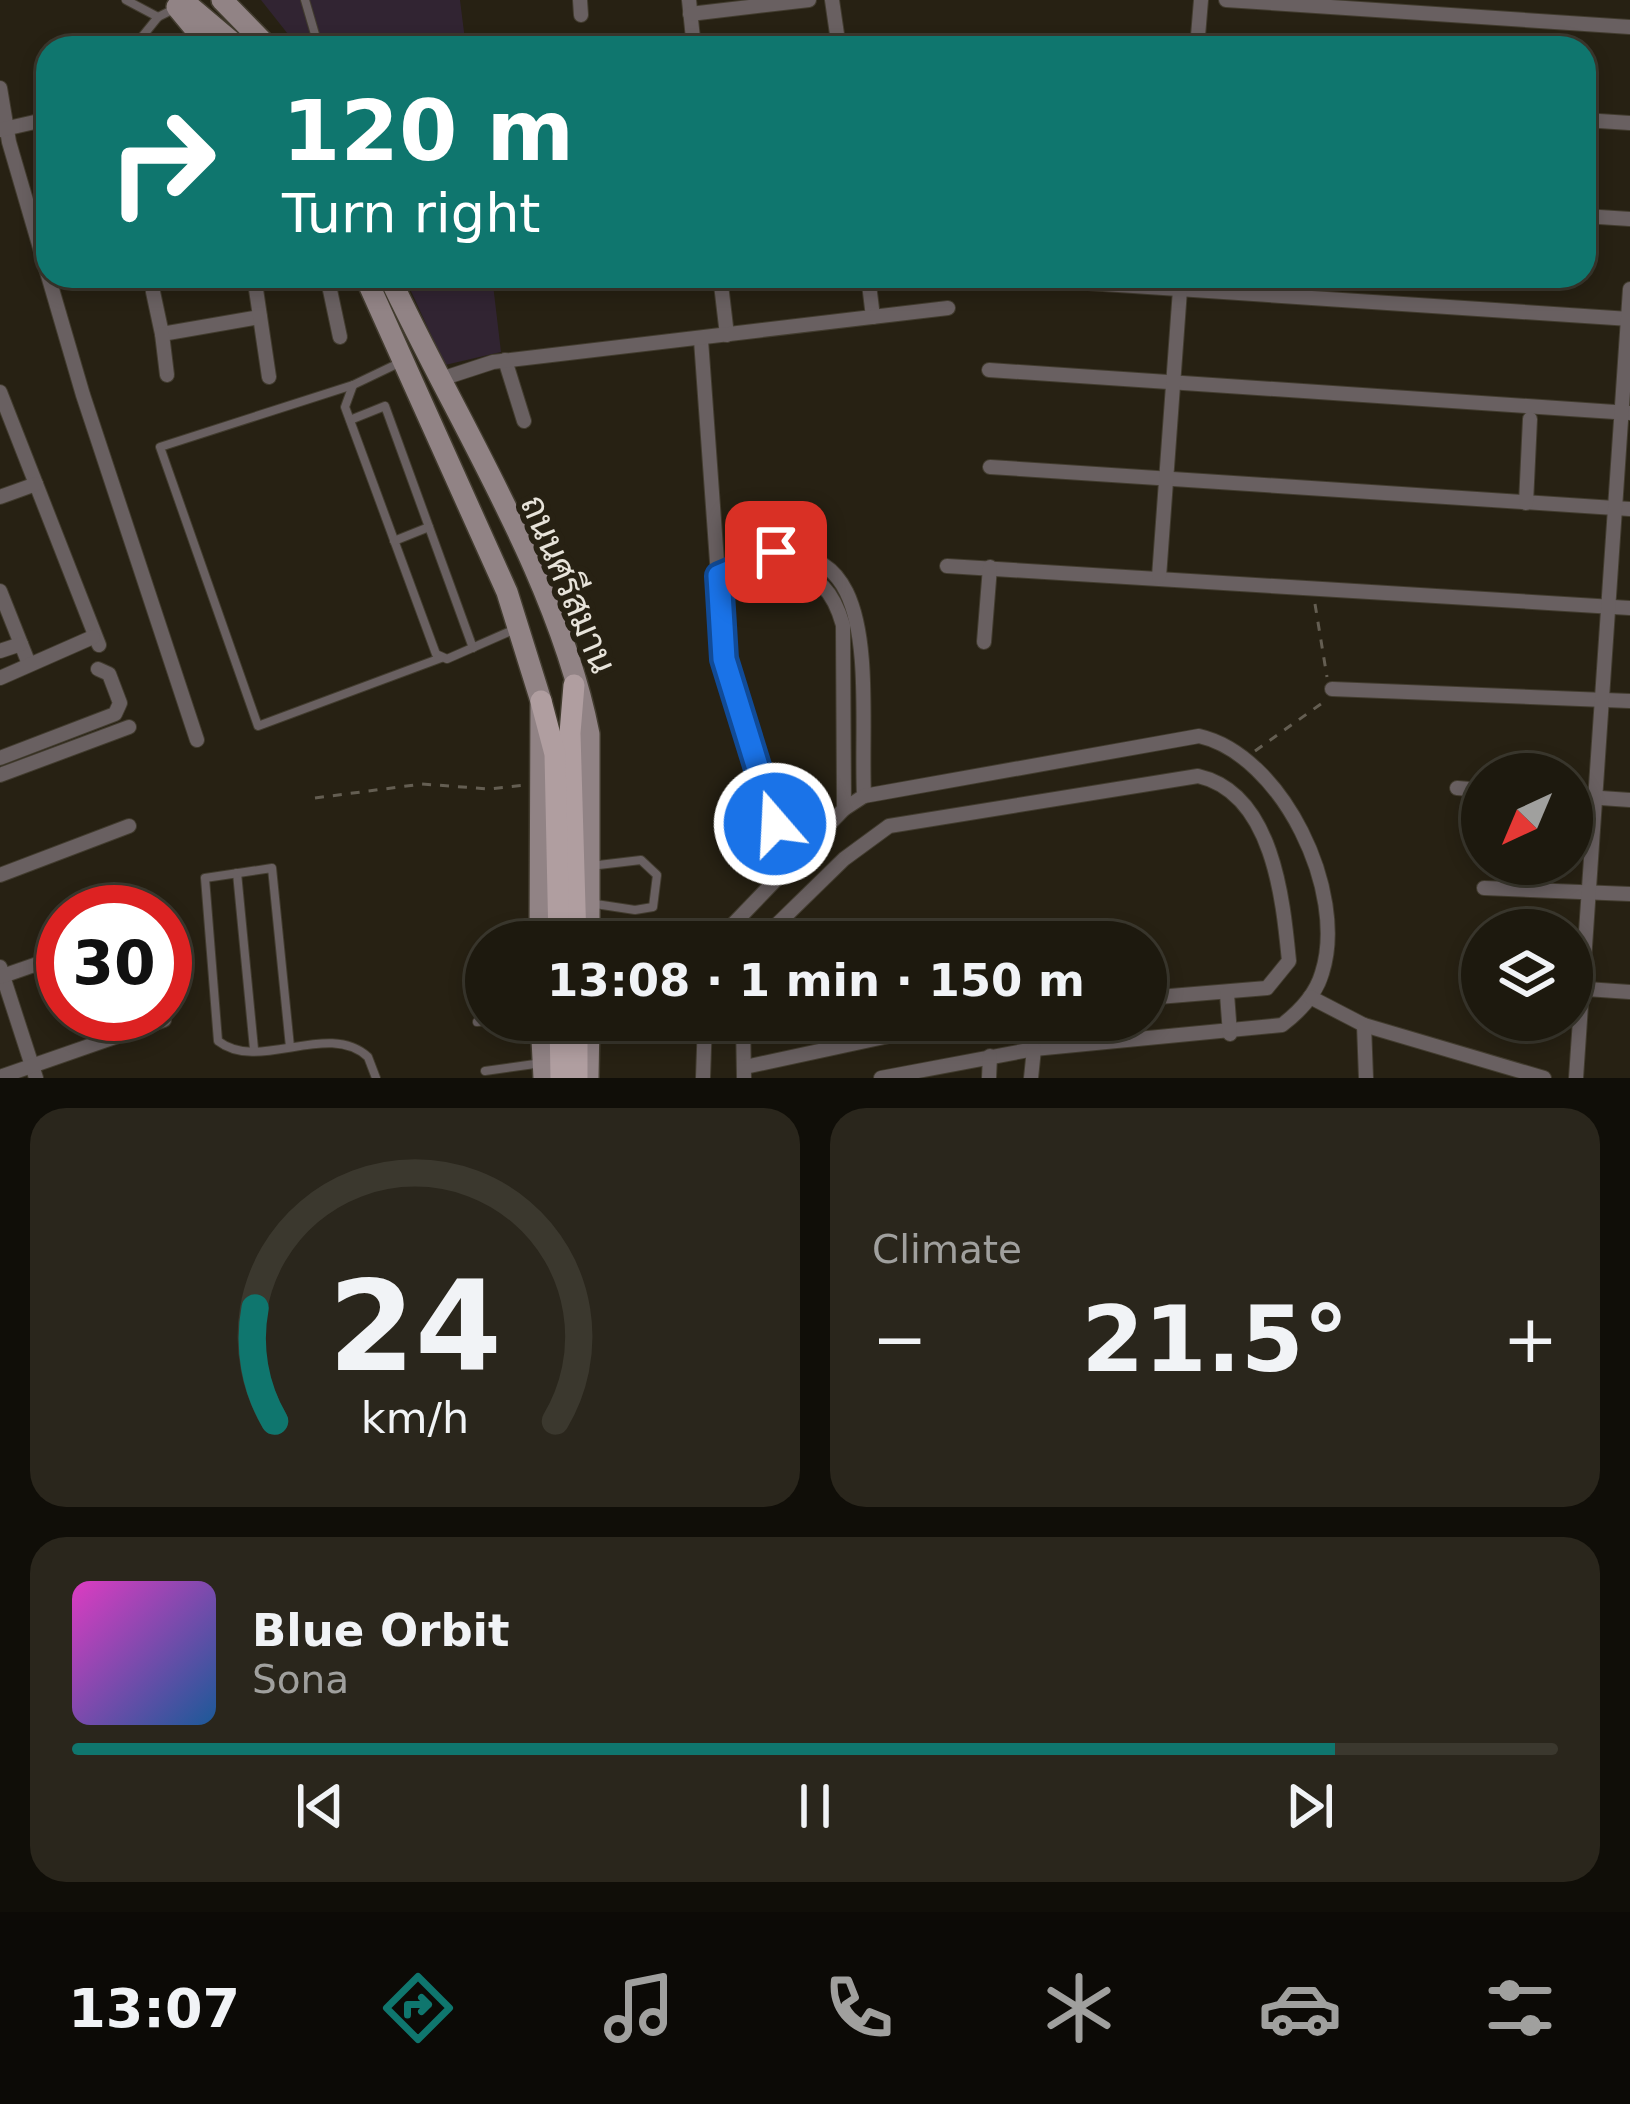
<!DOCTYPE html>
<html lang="en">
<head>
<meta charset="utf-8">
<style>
  :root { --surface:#1d190e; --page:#2a261c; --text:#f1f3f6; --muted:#a0a09e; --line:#3b382e; --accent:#0f766e }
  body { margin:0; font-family:"DejaVu Sans",Sarabun,sans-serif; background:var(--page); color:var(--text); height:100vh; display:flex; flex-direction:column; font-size:45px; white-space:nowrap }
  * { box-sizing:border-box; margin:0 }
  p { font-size:39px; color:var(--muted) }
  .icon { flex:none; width:66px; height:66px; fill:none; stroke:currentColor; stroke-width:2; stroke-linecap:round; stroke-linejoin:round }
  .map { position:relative; height:1078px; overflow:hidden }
  .details { display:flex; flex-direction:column; gap:30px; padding:30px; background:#100e08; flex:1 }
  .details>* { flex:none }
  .top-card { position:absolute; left:36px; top:36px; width:1560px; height:252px; border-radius:36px; box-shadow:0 6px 18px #0003,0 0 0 3px var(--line); background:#0f766e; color:#fff; overflow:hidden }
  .needle { width:78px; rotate:224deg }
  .buttons { position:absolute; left:1461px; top:753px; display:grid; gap:24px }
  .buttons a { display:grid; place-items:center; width:132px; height:132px; border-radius:50%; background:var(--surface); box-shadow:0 6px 18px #0003,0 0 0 3px var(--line); font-size:60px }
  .speed { position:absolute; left:36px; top:885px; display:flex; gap:24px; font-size:60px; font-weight:700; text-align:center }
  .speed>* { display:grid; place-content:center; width:156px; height:156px; border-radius:50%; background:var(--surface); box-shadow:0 6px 18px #0003,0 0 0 3px var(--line); line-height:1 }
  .speed .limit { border:18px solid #d22; background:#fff; color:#111 }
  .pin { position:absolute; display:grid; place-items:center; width:102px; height:102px; color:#fff; margin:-51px; border-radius:24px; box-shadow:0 6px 18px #0006 }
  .me { position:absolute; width:132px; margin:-66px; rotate:341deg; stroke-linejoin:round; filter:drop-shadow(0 0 9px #0008) }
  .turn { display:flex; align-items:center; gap:42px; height:252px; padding:0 48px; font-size:54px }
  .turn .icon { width:156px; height:156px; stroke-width:2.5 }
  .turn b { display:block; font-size:84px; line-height:102px }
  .big { font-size:90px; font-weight:700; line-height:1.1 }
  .details .card { flex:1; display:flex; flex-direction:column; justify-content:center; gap:18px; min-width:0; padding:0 42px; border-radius:36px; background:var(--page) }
  .details .dial { align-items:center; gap:0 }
  .dial svg { height:312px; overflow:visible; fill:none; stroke:var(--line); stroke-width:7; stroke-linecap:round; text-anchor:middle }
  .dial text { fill:var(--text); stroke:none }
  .song { display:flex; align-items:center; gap:36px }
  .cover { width:144px; height:144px; border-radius:18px; background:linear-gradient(135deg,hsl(310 70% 55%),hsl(210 70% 35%)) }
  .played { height:12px; border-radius:6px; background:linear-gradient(90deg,var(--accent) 85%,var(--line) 85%) }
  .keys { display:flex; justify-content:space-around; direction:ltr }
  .heat { display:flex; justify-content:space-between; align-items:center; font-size:66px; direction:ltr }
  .details .tiles { flex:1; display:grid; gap:30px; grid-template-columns:1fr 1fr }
  .card:last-child { grid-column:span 2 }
  .trip { position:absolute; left:465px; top:921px; width:702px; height:120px; border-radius:60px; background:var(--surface); box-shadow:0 6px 18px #0003,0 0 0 3px var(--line); font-weight:700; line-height:120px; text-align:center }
  .dock { display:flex; height:192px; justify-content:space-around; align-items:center; background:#0c0a06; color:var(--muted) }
  .dock .icon { width:84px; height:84px }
  .dock .selected { color:var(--accent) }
  .dock b { font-size:54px; color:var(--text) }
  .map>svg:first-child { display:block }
  .education { fill:#312432 }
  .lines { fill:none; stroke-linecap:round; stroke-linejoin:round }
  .lane-casing { stroke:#423c2f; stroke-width:10 }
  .street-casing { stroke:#423c2f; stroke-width:16 }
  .secondary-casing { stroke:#423c2f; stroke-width:24 }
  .primary-casing { stroke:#423c2f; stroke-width:24 }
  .path { stroke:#645e52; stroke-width:3; stroke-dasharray:9 9; stroke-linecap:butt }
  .lane { stroke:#696061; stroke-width:8 }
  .street { stroke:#696061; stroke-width:14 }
  .secondary { stroke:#918385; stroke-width:21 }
  .primary { stroke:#b09ea0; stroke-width:21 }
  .route-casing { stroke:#114b97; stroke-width:30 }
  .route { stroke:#1a73e8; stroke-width:21 }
  .labels { text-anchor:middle; stroke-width:12; stroke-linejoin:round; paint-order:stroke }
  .street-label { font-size:36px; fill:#e7e3da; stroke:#272113 }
</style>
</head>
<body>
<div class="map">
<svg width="1630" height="1078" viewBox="0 0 1630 1078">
  <rect width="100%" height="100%" fill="#272113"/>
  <g class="education">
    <path d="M261,0H460L466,48H299Z"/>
    <path d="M404,276H492L501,352L445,365Z"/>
  </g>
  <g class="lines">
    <defs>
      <g id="lane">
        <path d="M126,0L158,17"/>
        <path d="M305,0L319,48"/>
        <path d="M133,48L158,17L176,8"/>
        <path d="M399,363L353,385L345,407L436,654L447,659L513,630"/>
        <path d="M353,385L160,447L258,726L441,658"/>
        <path d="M350,420L385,406L473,648"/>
        <path d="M394,541L429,527"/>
        <path d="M237,873L254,1049"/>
        <path d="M589,903L635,910L653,907L657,875L641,860L590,866"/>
        <path d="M477,1022L496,1020"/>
        <path d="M290,1047L272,868L205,878L218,1041C259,1073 328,1020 368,1057L376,1078"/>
        <path d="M485,1071L542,1063"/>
      </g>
      <g id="street">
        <path d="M580,0L581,15"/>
        <path d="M689,0L694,48"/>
        <path d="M832,0L839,48"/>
        <path d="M1226,0L1630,27"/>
        <path d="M690,14L809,0"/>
        <path d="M1197,48L1201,0"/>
        <path d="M0,88L9,142L83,395L197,740"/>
        <path d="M1584,120L1630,123"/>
        <path d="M0,130L48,119"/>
        <path d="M1584,216L1630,219"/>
        <path d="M155,276L153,292L162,334L260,317"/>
        <path d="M254,276L269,377"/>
        <path d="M327,276L340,337"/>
        <path d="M720,276L727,335"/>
        <path d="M868,276L873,317"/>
        <path d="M996,277L1630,319"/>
        <path d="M162,334L167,375"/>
        <path d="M701,340L724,659L789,865"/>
        <path d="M505,360L524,421"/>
        <path d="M989,370L1630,413"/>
        <path d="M438,380L493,362L948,308"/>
        <path d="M0,392L99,645"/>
        <path d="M990,467L1630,509"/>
        <path d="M0,497L36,484"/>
        <path d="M1526,503L1530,419"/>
        <path d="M947,566L1630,608"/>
        <path d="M719,576C892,493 859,687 864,796"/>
        <path d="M1159,577L1181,276"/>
        <path d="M0,591L29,664"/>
        <path d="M720,594C776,571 822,552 843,625L844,809"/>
        <path d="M984,642L990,567"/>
        <path d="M0,651L21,644"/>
        <path d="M0,678L93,637"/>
        <path d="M1332,689L1630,701"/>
        <path d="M0,758L115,714L120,703L109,674L98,669"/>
        <path d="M0,775L129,727"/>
        <path d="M1457,788L1482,790"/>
        <path d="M1572,796L1630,800"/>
        <path d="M0,875L129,826"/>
        <path d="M1484,888L1630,894"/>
        <path d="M716,942L844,809L864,796L1199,736C1282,755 1348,892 1322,973C1316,994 1299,1012 1282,1025L1034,1049L881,1078"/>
        <path d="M759,942L844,859L889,826L1198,776C1273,793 1283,899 1289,961L1267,988L1146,998"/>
        <path d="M0,967L36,1078"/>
        <path d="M0,977L63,955"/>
        <path d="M1475,981L1482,982"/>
        <path d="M1572,988L1630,992"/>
        <path d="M1227,994L1230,1034"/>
        <path d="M1310,997L1364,1025L1544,1078"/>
        <path d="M743,1020L744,1078"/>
        <path d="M1364,1025L1366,1078"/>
        <path d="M745,1067L963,1020"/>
        <path d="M0,1077L164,1020"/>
        <path d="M703,1078L705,1020"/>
        <path d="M989,1078L990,1056"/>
        <path d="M1031,1078L1034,1049"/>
        <path d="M1576,1078L1630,289"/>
      </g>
      <g id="secondary">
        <path d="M182,0L239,48"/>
        <path d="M222,0L269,48"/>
        <path d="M177,7L211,48"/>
        <path d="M365,276L507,592L541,701L540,942"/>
        <path d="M389,276C457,422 558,576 589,734V942"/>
        <path d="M541,1020L544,1078"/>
        <path d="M588,1078L589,1020"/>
      </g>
      <g id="primary">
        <path d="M574,685L570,733L576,942"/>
        <path d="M541,701L555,754L559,942"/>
        <path d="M560,1020L561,1078"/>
        <path d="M577,1020V1078"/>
      </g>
    </defs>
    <use href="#lane" class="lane-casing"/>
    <use href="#street" class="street-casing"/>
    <use href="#secondary" class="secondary-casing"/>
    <use href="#primary" class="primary-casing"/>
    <g class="path">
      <path d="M1315,604L1327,677"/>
      <path d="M1255,751L1325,701"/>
      <path d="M315,798L422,784L489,789L526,785"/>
    </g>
    <use href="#lane" class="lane"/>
    <use href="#street" class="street"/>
    <use href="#secondary" class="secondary"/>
    <use href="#primary" class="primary"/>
  </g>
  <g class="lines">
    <defs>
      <path id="route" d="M775,824L724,659L719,576L776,552"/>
    </defs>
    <use href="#route" class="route-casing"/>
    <use href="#route" class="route"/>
  </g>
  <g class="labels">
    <g class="street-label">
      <text transform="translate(569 584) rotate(67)" y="13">ถนนศรีสมาน</text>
    </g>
  </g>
</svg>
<div class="buttons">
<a><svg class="needle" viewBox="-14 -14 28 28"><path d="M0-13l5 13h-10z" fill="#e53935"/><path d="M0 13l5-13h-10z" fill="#a0a09e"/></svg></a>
<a><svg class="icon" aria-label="layers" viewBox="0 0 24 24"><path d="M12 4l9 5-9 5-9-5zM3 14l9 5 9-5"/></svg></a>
</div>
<div class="speed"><div class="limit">30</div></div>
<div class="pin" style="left:776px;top:552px;background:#d93025"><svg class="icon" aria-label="arrive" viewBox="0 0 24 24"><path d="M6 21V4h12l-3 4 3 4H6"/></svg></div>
<svg class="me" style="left:775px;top:824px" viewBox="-20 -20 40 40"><circle r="17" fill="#1a73e8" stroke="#fff" stroke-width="3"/><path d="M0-11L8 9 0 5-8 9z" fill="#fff"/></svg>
<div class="trip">13:08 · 1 min · 150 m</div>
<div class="top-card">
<div class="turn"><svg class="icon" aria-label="right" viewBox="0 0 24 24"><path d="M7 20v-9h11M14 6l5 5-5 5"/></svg><div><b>120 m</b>Turn right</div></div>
</div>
</div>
<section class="details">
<div class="tiles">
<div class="card dial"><svg viewBox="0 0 100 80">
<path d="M14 69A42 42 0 1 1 86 69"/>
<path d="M14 69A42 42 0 0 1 9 40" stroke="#0f766e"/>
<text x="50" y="56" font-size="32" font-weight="700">24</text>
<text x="50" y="72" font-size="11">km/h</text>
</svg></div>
<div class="card"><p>Climate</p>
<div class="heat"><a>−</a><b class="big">21.5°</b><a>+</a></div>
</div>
<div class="card">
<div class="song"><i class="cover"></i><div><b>Blue Orbit</b><p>Sona</p></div></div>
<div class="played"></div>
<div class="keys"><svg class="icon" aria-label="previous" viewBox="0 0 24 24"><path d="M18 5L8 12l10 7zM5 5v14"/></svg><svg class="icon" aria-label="pause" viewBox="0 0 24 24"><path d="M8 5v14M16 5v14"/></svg><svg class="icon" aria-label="next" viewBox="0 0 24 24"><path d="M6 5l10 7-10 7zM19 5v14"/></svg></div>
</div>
</div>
</section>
<nav class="dock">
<b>13:07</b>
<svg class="icon selected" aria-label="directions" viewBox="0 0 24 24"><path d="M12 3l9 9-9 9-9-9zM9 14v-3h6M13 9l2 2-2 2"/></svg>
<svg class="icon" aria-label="music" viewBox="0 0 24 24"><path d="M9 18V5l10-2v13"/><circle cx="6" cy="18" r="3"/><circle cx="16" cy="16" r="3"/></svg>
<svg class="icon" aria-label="phone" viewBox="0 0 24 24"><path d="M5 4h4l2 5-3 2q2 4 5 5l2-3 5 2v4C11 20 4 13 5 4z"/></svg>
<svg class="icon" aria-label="climate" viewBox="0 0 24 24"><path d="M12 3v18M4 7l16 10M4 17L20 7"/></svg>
<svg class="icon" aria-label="car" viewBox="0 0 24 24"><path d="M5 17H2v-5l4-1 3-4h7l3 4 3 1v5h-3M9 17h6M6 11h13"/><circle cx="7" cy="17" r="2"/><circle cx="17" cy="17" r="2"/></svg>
<svg class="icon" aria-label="filters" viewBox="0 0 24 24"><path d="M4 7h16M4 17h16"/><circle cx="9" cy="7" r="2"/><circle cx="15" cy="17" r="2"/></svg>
</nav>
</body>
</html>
